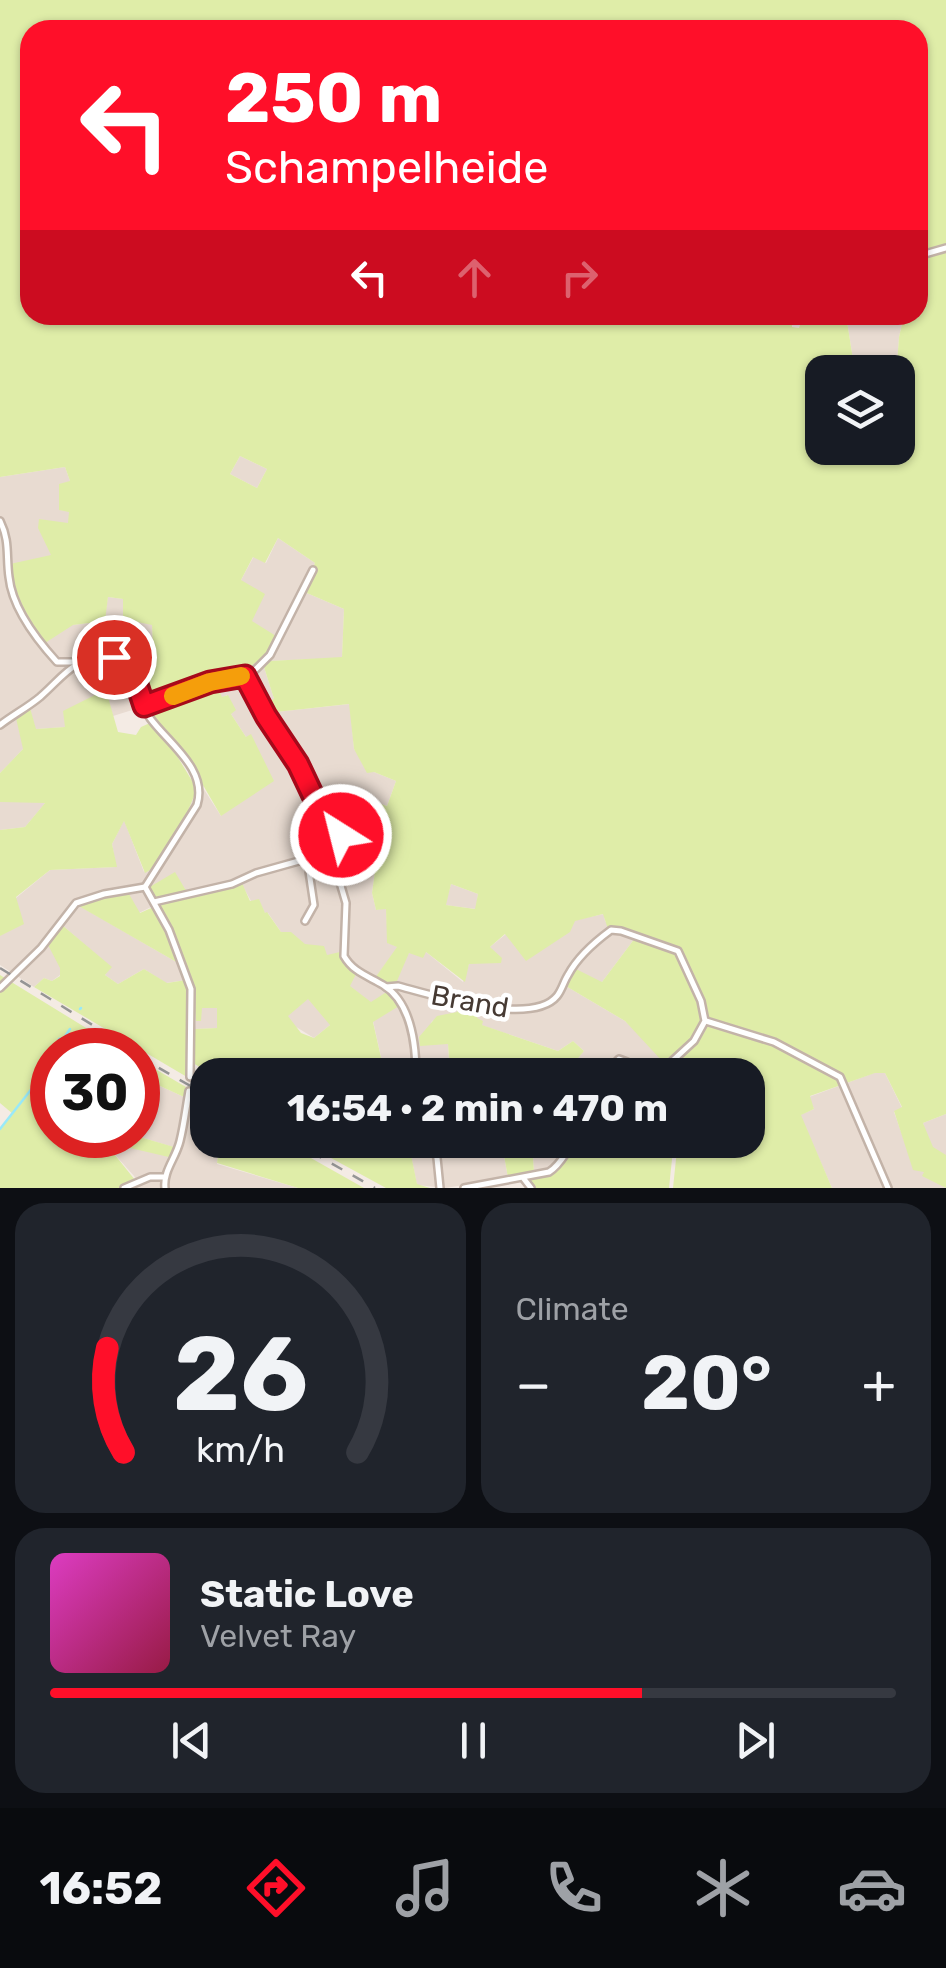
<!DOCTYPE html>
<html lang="en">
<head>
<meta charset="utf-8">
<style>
  :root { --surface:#171b24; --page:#20242c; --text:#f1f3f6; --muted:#9ea1a6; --line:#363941; --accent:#ff0f29 }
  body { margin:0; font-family:Rubik,sans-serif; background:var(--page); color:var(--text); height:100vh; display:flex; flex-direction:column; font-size:38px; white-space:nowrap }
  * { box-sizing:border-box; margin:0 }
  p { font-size:32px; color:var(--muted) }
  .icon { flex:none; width:55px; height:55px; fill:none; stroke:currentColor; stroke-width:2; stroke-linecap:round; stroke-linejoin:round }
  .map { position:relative; height:1188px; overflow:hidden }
  .details { display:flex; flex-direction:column; gap:15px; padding:15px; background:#0d0f14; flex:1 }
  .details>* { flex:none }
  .hud { position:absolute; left:20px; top:20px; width:908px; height:305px; border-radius:30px; box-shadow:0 2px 8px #0004; background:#ff0f29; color:#fff; overflow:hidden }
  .tools { position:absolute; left:805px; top:355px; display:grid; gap:20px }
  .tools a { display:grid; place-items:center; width:110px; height:110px; border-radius:20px; background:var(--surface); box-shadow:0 2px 8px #0004; font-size:50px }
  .speed { position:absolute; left:30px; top:1028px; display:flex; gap:20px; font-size:50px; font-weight:700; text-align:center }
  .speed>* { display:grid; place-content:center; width:130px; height:130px; border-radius:50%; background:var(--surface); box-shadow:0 2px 8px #0004; line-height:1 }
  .speed .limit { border:15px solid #d22; background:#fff; color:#111 }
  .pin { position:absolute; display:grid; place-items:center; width:85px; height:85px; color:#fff; margin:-42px; border:5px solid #fff; border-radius:50%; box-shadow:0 2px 10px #0007 }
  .me { position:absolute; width:110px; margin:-55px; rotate:324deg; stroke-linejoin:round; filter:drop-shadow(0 0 8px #0008) }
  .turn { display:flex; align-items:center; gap:35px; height:210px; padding:0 40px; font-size:45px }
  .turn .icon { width:130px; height:130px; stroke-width:2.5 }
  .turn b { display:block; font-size:70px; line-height:85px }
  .lanes { display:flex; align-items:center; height:95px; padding:0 40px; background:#0003; justify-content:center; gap:50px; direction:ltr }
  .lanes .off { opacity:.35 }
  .big { font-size:75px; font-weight:700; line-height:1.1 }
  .details .tile { flex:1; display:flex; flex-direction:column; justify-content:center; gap:15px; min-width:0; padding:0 35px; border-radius:30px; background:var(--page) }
  .details .dial { align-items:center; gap:0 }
  .dial svg { height:260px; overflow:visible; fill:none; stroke:var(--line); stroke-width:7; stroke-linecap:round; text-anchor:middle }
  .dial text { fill:var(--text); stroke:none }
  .song { display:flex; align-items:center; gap:30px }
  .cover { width:120px; height:120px; border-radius:15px; background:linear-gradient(135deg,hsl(310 70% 55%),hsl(340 70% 35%)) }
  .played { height:10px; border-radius:5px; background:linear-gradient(90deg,var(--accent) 70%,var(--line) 70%) }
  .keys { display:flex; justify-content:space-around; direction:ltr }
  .heat { display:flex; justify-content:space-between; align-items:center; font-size:55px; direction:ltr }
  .details .tiles { flex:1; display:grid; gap:15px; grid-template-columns:1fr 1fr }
  .tile:last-child { grid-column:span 2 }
  .trip { position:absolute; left:190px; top:1058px; width:575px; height:100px; border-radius:30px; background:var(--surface); box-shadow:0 2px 8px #0004; font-weight:700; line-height:100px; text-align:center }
  .menu { display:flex; height:160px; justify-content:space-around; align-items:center; background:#090b0e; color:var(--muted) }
  .menu .icon { width:70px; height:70px }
  .menu .active { color:var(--accent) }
  .menu b { font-size:45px; color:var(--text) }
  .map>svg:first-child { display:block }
  .residential { fill:#e8dbd1 }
  .green { fill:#dfeda8; fill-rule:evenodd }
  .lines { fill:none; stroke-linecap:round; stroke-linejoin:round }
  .stream { stroke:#99e9f8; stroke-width:2.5 }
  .minor-casing { stroke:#c3b3a8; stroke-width:10 }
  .minor { stroke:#fff; stroke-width:5 }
  .rail { stroke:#959595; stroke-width:2.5; stroke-dasharray:12 12; stroke-linecap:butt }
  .route-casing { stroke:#a60a1b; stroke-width:25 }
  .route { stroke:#ff0f29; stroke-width:18 }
  .slow { stroke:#f59e0b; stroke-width:18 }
  .labels { text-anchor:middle; stroke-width:9; stroke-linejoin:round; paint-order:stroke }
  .street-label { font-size:28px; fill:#463a33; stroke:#fff }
</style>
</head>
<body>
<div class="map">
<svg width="946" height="1188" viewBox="0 0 946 1188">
  <rect width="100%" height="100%" fill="#f4ebe4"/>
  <g class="residential">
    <path d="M846,315H904L899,337L897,364L878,372H855Z"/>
    <path d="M240,456L267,469L257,488L230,474Z"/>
    <path d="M65,467L70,481L60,510L69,511V524L52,555L73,625L104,621L108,597L123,599L152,625L153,650L127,661L148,701L142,707L113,716L105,690L66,727L36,729L23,749L0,773V477Z"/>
    <path d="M278,538L315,563L302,591L344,609L342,658L270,661L264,667L274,699L263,703L267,713L350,704L354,749L374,772L396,781L387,806L365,799L354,828L370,831L378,848L372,893L376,910L386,908L388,943L398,947L376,977L409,953L426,952L463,982L469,964L506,934L604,914L605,921L612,928L635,938L602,982L564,985L625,1021L654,1049L671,1075H571L575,1061L584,1051L573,1041L558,1051L481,1025L458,1002L457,1012L432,1021L430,1026L448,1044L450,1075H385L373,1021L362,1009L330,1025L314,1038L293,1025L282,1009L281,932L268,913L265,914L259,900L251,901L241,883L196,895L185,890L139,913L78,905L178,963L182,961L186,980L166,983L144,969L118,984L105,975L111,967L62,925L60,975L52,981L44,978L34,987L0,965V936L16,898L50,870L116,867L112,844L124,820L144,872L185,818L197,789L203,788L221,816L246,737L231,714L227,695L222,698L217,688L238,681L252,621L241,580L254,556L266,563Z"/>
    <path d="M0,802H46L25,827L0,830Z"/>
    <path d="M451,884L478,894L476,909L445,905Z"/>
    <path d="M201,1007L217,1008V1028L195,1029L196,1021H201Z"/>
    <path d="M874,1073H885L902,1108L894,1112L910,1157L925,1130L923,1123L946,1114V1188H832L800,1115L814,1109L809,1097Z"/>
    <path d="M160,1086L184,1097L186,1091L207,1103L208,1140H220L217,1164L298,1188H134L139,1185L134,1176L110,1149L113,1144L172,1155L173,1147L140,1137L154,1088Z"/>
    <path d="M408,1140H463L469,1156L503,1150L508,1178L445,1188L417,1185Z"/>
    <path d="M532,1140H633L631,1149L619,1148L598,1158L579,1146L570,1154L564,1150L551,1167L534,1173Z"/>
  </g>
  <g class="green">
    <path d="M0,0H946V246L920,254L918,245V30H30V315H785L787,320L792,321V327L799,328L802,319L820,322L823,315H846L855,372H822V448H898V372H878L897,364L899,337L904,315H918V257L946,249V1114L923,1123L933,1147L946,1155V1188L922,1176L924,1172L913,1170L894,1111L902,1107L885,1073H875L810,1096L814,1109L801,1115L832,1188H673L678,1140H748V1075H671L668,1067C680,1057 696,1047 704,1033C717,1010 690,971 680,950L608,929L603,914L575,921L570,932L526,961L505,934L490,947L502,958L501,963L469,964L465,982L426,952L423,958L409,953L397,981L386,984L375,978L397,947L387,943L386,909L376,910L372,893L378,849L366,847L369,831L354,827L365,799L387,806L396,781L374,772L367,773L354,749L349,704L267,713L262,703L274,699L264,667L270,661L342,657L344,609L302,591L315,563L278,538L265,563L253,557L241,580L265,594L252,621L276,636C265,665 249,660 238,681L218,688L222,697L228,695L236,710L231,714L246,737L251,734L274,781L221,816L179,744L151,715L141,683L127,661L153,650L152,625L123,619V599L108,597L105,621L73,625L45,643C28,617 14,595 10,564L51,555L38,528L39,519L68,523L69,512L59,510V484L70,481L65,467L0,477ZM240,456L267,469L257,488L230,474ZM451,884L478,894L475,909L446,905Z"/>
    <path d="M115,659L126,666L136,685L108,697L118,732L136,735L141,727L150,723L168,741L197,789L185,818L150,870L145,873L124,821L112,844L117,867L50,870L16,897L24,924L0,936V830L25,827L45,803L0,802V773L23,749L16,718L30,708L36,729L65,727L63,711L105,690Z"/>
    <path d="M175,872L185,889L196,895L242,883L250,901L259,899L265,913L267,912L281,932H291L305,944L324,946L327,955L340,952L346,967L356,974L350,986L371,1002L388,991L399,1006L373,1022L385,1075H213L193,1063L195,1029L217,1028V1008H202L201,1021H196L193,989L182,962L178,963L77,905L104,896L129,894L140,913L160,904L148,888ZM308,999L330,1025L314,1038L301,1033L288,1016Z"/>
    <path d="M62,925L112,967L105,975L118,984L144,969L167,983L186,980C193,1011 189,1045 187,1077L34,987L44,978L52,981L60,976V968L47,943Z"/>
    <path d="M635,938L675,952L700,1006C705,1033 682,1047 663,1062L625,1021L564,985L574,968L602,982Z"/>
    <path d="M0,975L122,1050H52V1135H138V1059L186,1087L184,1097L160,1086L154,1088L140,1137L174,1147L173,1158L113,1144L111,1150L139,1185L134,1188H0V1128L13,1114L0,1103Z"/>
    <path d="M458,1001L481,1006L477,1018L483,1021L482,1025L558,1051L573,1041L584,1051L575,1062L571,1075H450L448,1044L420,1046L419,1037L437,1016L457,1012Z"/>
    <path d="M220,1140H279L364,1188H298L217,1163Z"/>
    <path d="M298,1140H408L417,1184L430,1188H386Z"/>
    <path d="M463,1140H532L534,1173L508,1178L503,1150L469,1156Z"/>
    <path d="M633,1140H674L669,1188H536L530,1180L558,1168L579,1146L599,1158L619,1148L631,1149Z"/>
  </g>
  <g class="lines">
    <g class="stream">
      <path d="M80,1009L81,1008"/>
      <path d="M57,1050L59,1039L64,1038L70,1029"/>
      <path d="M0,1129L52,1063"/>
    </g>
    <defs>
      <g id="minor">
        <path d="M918,256L946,248"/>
        <path d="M0,521C10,541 6,556 9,577C12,607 37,640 57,662H82"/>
        <path d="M245,676L265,716L298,764L316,801L342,832L331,852"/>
        <path d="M145,706L210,682L245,675L256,669L270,655L313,570"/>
        <path d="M0,725C13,715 28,707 40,697C65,675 71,660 108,655C142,665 134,694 150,718C168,743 208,769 197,805L145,887"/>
        <path d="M331,852L346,903L344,956C353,972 368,976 383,985C411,1002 416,1045 416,1075"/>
        <path d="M145,887L169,930L191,989L190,1077"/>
        <path d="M154,902L232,884L256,873L331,852"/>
        <path d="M305,921L314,905L307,858"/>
        <path d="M386,987L398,986C432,995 532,1027 557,996C562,990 564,981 568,975C577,958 596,941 611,930L621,931L678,951L701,1001L705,1021L694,1041L657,1075"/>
        <path d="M0,988L41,948L76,903L104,894L145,887"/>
        <path d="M706,1021L774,1042L840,1077L888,1188"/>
        <path d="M603,1075L619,1059L627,1062L636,1075"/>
        <path d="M430,1140L437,1158L440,1188"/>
        <path d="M524,1179L531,1188"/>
        <path d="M124,1188L150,1177H164"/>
        <path d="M165,1188C163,1171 176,1158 180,1141C184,1125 186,1108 189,1091"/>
        <path d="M464,1188L549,1172C562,1164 566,1150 576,1140"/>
      </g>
    </defs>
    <use href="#minor" class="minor-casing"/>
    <use href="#minor" class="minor"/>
    <g class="rail">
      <path d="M0,968L133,1050"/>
      <path d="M138,1056L208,1096"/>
      <path d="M290,1140L375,1188"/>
    </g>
  </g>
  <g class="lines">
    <defs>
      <path id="route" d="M114,657L133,672L144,706L210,682L245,676L266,716L298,764L316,802L340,828L341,835"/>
    </defs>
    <use href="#route" class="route-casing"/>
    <use href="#route" class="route"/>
    <path class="slow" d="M173,696L210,682L241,676"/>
  </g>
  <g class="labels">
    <g class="street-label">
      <text transform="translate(470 1001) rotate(10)" y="10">Brand</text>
    </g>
  </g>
</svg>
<div class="tools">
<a><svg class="icon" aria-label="layers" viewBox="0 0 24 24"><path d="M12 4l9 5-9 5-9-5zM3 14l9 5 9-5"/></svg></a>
</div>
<div class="speed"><div class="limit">30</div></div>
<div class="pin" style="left:114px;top:657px;background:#d93025"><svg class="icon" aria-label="arrive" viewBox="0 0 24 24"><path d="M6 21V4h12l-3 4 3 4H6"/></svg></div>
<svg class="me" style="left:341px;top:835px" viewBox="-20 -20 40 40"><circle r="17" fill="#ff0f29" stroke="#fff" stroke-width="3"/><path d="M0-11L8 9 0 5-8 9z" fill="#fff"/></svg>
<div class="trip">16:54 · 2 min · 470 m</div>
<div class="hud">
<div class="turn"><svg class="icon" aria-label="left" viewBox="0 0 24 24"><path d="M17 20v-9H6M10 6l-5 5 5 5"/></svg><div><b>250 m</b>Schampelheide</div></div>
<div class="lanes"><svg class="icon" aria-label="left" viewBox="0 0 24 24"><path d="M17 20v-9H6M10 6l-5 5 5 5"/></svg><svg class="icon off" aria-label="ahead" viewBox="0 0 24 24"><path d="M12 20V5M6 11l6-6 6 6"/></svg><svg class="icon off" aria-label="right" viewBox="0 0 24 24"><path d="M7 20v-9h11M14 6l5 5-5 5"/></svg></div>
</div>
</div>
<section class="details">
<div class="tiles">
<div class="tile dial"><svg viewBox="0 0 100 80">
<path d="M14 69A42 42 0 1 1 86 69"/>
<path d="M14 69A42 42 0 0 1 9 37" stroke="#ff0f29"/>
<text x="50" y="56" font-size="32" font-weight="700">26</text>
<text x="50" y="72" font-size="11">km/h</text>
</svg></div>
<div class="tile"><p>Climate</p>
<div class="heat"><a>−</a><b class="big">20°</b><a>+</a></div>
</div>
<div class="tile">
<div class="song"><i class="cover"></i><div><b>Static Love</b><p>Velvet Ray</p></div></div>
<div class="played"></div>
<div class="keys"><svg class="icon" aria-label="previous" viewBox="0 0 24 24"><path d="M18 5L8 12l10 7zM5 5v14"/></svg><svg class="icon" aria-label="pause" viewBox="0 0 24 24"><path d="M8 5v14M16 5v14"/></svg><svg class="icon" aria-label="next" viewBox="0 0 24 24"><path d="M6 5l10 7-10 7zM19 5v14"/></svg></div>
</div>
</div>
</section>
<nav class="menu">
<b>16:52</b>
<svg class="icon active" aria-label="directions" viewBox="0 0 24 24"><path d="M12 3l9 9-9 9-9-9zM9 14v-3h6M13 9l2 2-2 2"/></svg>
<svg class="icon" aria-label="music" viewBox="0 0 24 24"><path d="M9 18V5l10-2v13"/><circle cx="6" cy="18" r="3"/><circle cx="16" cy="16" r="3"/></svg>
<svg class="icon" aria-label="phone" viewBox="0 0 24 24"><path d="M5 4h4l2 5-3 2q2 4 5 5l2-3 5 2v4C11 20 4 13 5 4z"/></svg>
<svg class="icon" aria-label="climate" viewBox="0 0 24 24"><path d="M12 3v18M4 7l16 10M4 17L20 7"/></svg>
<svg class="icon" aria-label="car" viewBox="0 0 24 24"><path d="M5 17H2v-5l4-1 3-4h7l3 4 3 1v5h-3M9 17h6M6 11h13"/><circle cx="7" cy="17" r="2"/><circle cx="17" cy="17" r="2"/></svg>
</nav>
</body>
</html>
